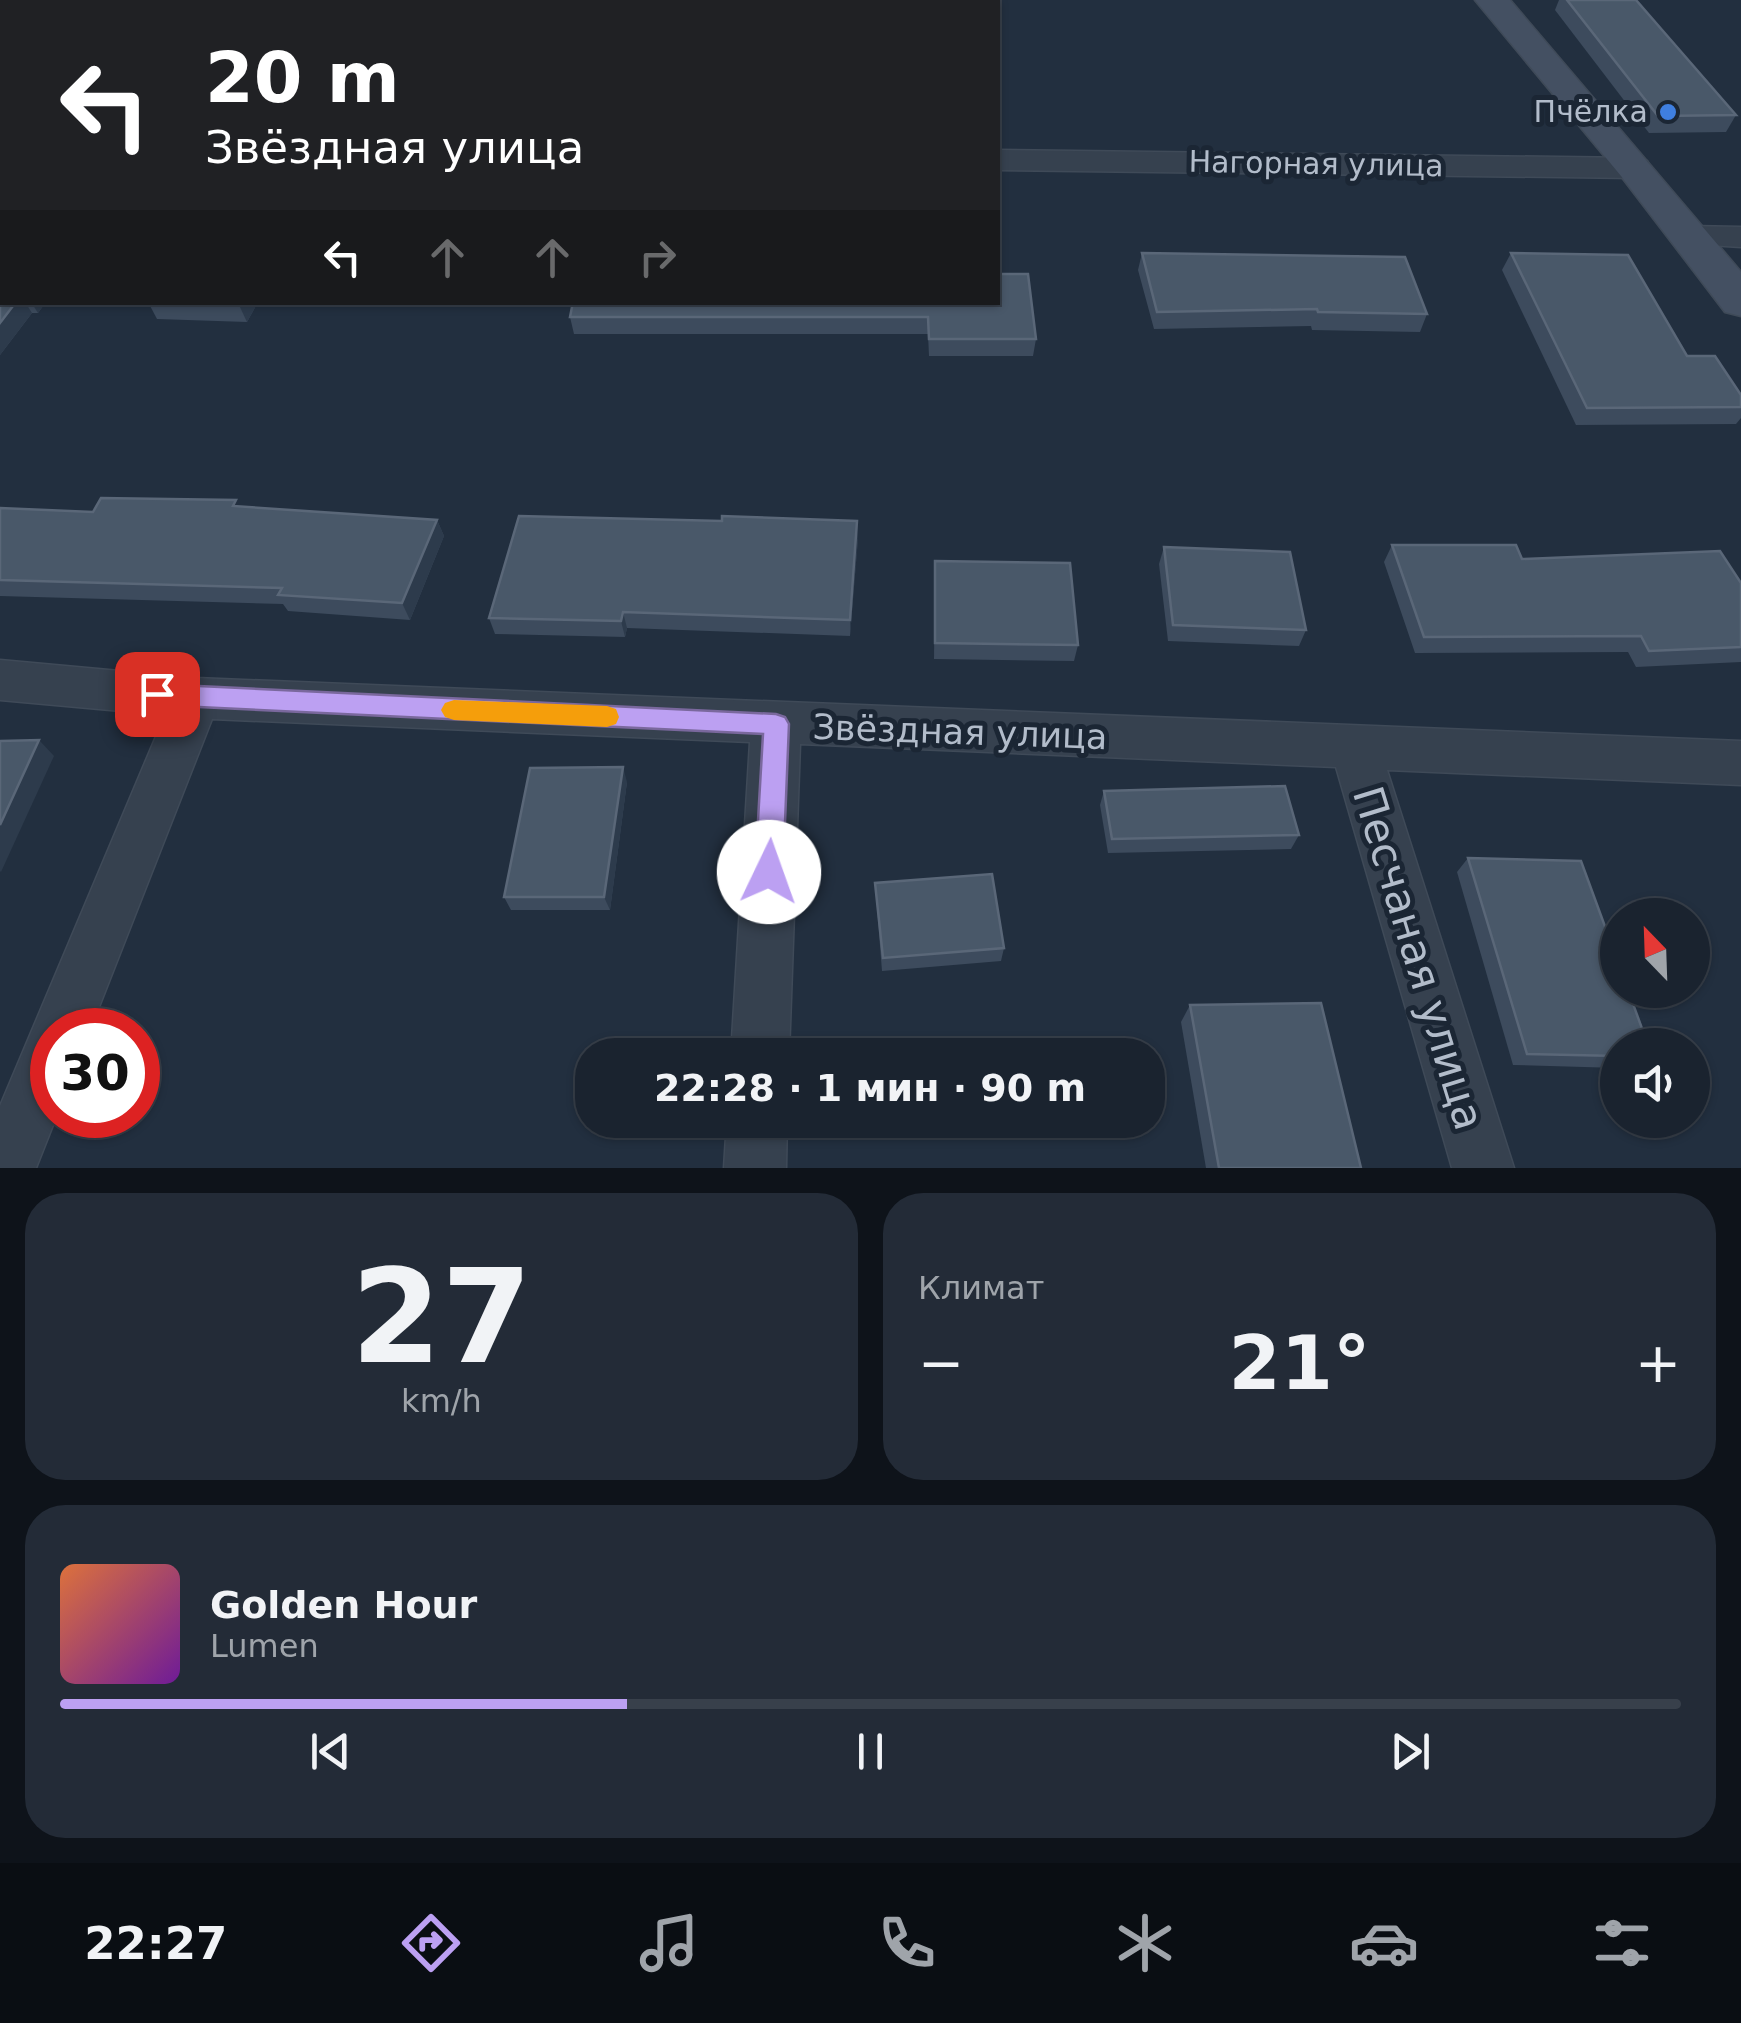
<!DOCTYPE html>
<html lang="ru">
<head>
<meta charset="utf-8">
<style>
  :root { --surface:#1a232f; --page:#232b37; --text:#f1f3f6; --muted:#9fa4aa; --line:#38404b; --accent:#bca0f2 }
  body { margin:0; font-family:"DejaVu Sans",sans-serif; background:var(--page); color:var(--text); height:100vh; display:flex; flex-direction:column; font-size:38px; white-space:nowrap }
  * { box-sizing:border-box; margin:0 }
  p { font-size:32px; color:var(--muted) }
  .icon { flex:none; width:55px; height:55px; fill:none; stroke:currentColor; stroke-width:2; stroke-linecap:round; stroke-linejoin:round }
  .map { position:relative; height:1168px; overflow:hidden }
  .details { display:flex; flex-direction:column; gap:25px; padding:25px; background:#0e131a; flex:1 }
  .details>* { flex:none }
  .hud { position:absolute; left:0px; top:0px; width:1000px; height:305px; box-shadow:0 2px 8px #0004,0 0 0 2px var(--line); background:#202124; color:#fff; overflow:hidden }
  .needle { width:65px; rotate:337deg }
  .controls { position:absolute; left:1600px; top:898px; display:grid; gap:20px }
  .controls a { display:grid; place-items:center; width:110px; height:110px; border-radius:50%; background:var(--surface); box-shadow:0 2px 8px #0004,0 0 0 2px var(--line); font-size:50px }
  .speed { position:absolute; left:30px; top:1008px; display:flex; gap:20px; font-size:50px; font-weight:700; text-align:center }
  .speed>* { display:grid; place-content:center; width:130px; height:130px; border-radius:50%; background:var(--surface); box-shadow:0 2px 8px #0004,0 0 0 2px var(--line); line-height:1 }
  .speed .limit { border:15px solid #d22; background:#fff; color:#111 }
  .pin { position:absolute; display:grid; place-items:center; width:85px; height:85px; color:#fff; margin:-42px; border-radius:20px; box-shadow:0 5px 15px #0006 }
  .me { position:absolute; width:110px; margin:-55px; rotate:3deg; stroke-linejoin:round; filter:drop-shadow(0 0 8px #0008) }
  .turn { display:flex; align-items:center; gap:35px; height:210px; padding:0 40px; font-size:45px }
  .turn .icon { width:130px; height:130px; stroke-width:2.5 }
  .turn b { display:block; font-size:70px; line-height:85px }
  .lanes { display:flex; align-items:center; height:95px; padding:0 40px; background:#0003; justify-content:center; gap:50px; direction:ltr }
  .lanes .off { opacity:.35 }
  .big { font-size:75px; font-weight:600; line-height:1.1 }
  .details .tile { flex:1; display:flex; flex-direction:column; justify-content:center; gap:15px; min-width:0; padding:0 35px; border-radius:40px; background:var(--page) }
  .details .dial { align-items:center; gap:0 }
  .dial b { font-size:130px; line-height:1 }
  .song { display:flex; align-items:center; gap:30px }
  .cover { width:120px; height:120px; border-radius:15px; background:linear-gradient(135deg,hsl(20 70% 55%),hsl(280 70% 35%)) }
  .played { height:10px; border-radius:5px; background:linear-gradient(90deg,var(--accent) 35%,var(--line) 35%) }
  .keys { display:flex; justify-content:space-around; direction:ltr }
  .heat { display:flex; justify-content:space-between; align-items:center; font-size:55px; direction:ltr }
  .details .tiles { flex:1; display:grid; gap:25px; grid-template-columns:1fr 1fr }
  .tile:last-child { grid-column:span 2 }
  .trip { position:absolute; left:575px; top:1038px; width:590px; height:100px; border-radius:40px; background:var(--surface); box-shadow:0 2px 8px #0004,0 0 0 2px var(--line); font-weight:600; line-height:100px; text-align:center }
  .tab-bar { display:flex; height:160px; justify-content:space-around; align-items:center; background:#0a0e13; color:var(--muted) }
  .tab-bar .icon { width:70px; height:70px }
  .tab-bar .selected { color:var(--accent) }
  .tab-bar b { font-size:45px; color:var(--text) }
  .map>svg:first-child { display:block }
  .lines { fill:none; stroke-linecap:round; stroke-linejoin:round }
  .minor-casing { stroke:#3f4a58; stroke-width:3 }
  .secondary-casing { stroke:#3f4a58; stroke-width:3 }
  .minor { fill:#36414f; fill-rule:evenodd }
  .secondary { fill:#445062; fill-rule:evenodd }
  .wall { fill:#3d4b5d }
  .shaded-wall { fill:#2d3b4c }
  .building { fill:#495869; stroke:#5a6778; stroke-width:2.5 }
  .route { fill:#bca0f2; stroke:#7a689d; stroke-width:2.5 }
  .slow { fill:#f59e0b }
  .shop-dot { fill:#3f7fe0; stroke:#1b2634; stroke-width:4 }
  .labels { text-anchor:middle; stroke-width:10; stroke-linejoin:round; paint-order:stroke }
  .far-poi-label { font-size:30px; fill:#b2bcca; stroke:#1b2634; text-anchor:end }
  .far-street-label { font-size:30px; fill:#b2bcca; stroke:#1b2634 }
  .street-label { font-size:35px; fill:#b2bcca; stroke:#1b2634 }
  .near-street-label { font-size:42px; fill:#b2bcca; stroke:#1b2634 }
</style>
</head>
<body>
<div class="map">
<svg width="1741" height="1168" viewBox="0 0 1741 1168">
  <rect width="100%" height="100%" fill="#222f3f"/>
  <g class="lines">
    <defs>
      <g id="minor">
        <rect x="0" y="137" width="2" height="20"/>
        <path d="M998,150L1635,158L1647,161L1651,168L1647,175L1635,178L998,170Z"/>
        <path d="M2,170V192L0,193V171Z"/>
        <path d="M1688,226L1741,227V247L1676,243L1671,236L1676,229Z"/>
        <path d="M0,660L196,678L1741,741V785L1387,770L1514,1168H1452L1336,767L800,744L789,1055H731L750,742L212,719L90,1030H52V1115H57L36,1168H0V1106L165,715L0,700Z"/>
        <path d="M727,1120H787L786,1168H724Z"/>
      </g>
      <path id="secondary" d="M1475,0H1510L1741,272V316L1725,312L1621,176Z"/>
    </defs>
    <use href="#minor" class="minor-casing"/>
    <use href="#secondary" class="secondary-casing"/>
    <use href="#minor" class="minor"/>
    <use href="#secondary" class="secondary"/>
  </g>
  <g class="wall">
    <path d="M1559,0H1636L1736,115L1726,132L1649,133L1555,10Z"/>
    <path d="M0,236L2,302H46L38,313H32L0,355Z"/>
    <path d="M1142,253L1427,314L1420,332L1312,330L1311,326L1154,329L1138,270Z"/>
    <path d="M1511,253L1687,356L1741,395V418L1736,424L1576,425L1502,270Z"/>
    <path d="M148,302H258L247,322L157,319Z"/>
    <path d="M998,302L1036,339L1033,356H929L928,334H574L570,317Z"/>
    <path d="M239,506L437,520L444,536L410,620L288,611L283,604L0,596V508L93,512Z"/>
    <path d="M858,538L850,636L627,628L625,637L495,634L489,618Z"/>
    <path d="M1392,545L1741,583V662L1636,667L1628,652L1415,653L1384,562Z"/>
    <path d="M1164,547L1306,630L1299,646L1168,641L1159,564Z"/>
    <path d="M935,561L1078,645L1074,661L934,659Z"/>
    <path d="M627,782L610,910H511L504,897Z"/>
    <path d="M1104,791L1299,835L1291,849L1108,853L1100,805Z"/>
    <path d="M1468,858L1618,1045V1068L1513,1065L1457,872Z"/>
    <path d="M875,883L1004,948L1001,961L882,971Z"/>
    <path d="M1190,1005L1361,1168H1206L1181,1022Z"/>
  </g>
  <g class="shaded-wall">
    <path d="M16,302H25L32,313L0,355V323Z"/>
    <path d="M31,302H46L38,313Z"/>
    <path d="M240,302H258L247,322L239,305Z"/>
    <path d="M437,520L444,536L410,620L402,603Z"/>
    <path d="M857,521L858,538L850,636V620Z"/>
    <path d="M623,612L627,628L625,637L621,621Z"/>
    <path d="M39,740L54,756L1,872L0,871V825Z"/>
    <path d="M623,767L627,782L610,910L604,897Z"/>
  </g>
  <g class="building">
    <path d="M1567,0H1636L1736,115L1658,116Z"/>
    <path d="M0,236H2V302H16L0,323Z"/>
    <path d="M1142,253L1405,257L1427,314L1318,312L1317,309L1157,312Z"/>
    <path d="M1511,253L1628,255L1687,356H1715L1741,395V407L1587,408Z"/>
    <path d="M998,274H1028L1036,339H929L928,317H570L573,302H998Z"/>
    <path d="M159,302H240L239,305Z"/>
    <path d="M101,498L236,500L233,506L437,520L402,603L278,595L282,588L0,580V508L93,512Z"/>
    <path d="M519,516L722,521V516L857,521L850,620L623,612L621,621L489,618Z"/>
    <path d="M1392,545H1516L1522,559L1720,551L1741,583V647L1649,651L1641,636L1424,637Z"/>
    <path d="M1164,547L1290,552L1306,630L1173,625Z"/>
    <path d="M935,561L1070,563L1078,645L935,643Z"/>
    <path d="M39,740L0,825V741Z"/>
    <path d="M623,767L604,897H504L530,768Z"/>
    <path d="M1285,786L1299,835L1112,839L1104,791Z"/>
    <path d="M1468,858L1581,861L1618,962V990H1628L1648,1045H1618V1056L1527,1054Z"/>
    <path d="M992,874L1004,948L883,958L875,883Z"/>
    <path d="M1321,1003L1361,1168H1219L1190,1005Z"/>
  </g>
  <path class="route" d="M157,684L776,714L785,717L789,724L783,872L779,880L769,884L759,880L755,872L763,734L157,705L148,702L145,694L148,687Z"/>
  <path class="slow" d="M454,700L607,706L616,709L619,717L616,724L607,727L454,720L445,717L441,710L445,703Z"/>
  <circle class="shop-dot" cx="1668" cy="112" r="10"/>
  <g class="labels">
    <g class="far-poi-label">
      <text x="1648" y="122">Пчёлка</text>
    </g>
    <g class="far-street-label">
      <text transform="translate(1316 164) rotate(1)" y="10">Нагорная улица</text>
    </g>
    <g class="street-label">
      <text transform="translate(960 732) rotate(2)" y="12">Звёздная улица</text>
    </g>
    <g class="near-street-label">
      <text transform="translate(1419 958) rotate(73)" y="15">Песчаная улица</text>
    </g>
  </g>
</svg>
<div class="controls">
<a><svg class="needle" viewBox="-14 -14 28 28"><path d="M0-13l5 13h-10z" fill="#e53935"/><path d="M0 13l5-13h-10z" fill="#9fa4aa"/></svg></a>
<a><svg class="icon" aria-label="sound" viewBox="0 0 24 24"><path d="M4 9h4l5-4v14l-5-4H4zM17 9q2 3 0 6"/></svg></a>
</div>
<div class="speed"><div class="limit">30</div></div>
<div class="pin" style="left:157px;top:694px;background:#d93025"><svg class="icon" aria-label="arrive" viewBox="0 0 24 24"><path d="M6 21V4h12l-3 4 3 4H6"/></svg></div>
<svg class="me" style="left:769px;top:872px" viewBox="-20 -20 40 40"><circle r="19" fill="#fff"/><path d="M0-13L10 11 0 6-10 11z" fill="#bca0f2"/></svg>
<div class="trip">22:28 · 1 мин · 90 m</div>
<div class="hud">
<div class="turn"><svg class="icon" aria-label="left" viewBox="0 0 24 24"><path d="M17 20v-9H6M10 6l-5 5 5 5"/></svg><div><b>20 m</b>Звёздная улица</div></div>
<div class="lanes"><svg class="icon" aria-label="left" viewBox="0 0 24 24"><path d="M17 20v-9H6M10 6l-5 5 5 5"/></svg><svg class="icon off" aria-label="ahead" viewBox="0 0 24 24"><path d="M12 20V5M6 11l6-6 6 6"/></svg><svg class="icon off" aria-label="ahead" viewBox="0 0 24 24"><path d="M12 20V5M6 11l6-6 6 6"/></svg><svg class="icon off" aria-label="right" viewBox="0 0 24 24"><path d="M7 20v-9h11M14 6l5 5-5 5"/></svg></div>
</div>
</div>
<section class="details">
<div class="tiles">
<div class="tile dial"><b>27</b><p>km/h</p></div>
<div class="tile"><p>Климат</p>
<div class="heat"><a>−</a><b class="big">21°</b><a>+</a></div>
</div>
<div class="tile">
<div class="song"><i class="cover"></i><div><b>Golden Hour</b><p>Lumen</p></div></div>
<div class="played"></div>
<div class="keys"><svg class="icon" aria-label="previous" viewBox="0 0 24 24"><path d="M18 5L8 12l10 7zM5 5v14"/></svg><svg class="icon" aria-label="pause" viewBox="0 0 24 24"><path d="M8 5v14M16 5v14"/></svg><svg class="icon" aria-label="next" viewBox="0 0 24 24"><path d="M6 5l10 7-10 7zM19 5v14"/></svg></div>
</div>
</div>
</section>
<nav class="tab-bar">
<b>22:27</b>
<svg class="icon selected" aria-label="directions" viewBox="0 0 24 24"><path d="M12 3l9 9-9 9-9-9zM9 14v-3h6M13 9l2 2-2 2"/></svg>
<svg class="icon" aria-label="music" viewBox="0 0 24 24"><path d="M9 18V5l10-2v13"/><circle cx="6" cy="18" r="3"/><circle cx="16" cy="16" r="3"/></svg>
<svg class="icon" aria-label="phone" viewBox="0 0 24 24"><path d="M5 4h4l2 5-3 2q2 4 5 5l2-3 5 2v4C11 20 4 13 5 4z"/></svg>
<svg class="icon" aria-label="climate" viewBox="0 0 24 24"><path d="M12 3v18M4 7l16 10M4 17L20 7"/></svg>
<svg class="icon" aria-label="car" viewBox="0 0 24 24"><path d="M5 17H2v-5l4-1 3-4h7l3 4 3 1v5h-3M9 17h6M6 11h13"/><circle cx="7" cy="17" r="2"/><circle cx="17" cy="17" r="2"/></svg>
<svg class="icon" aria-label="filters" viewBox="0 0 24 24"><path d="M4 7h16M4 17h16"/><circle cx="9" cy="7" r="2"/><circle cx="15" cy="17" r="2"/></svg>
</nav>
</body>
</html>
